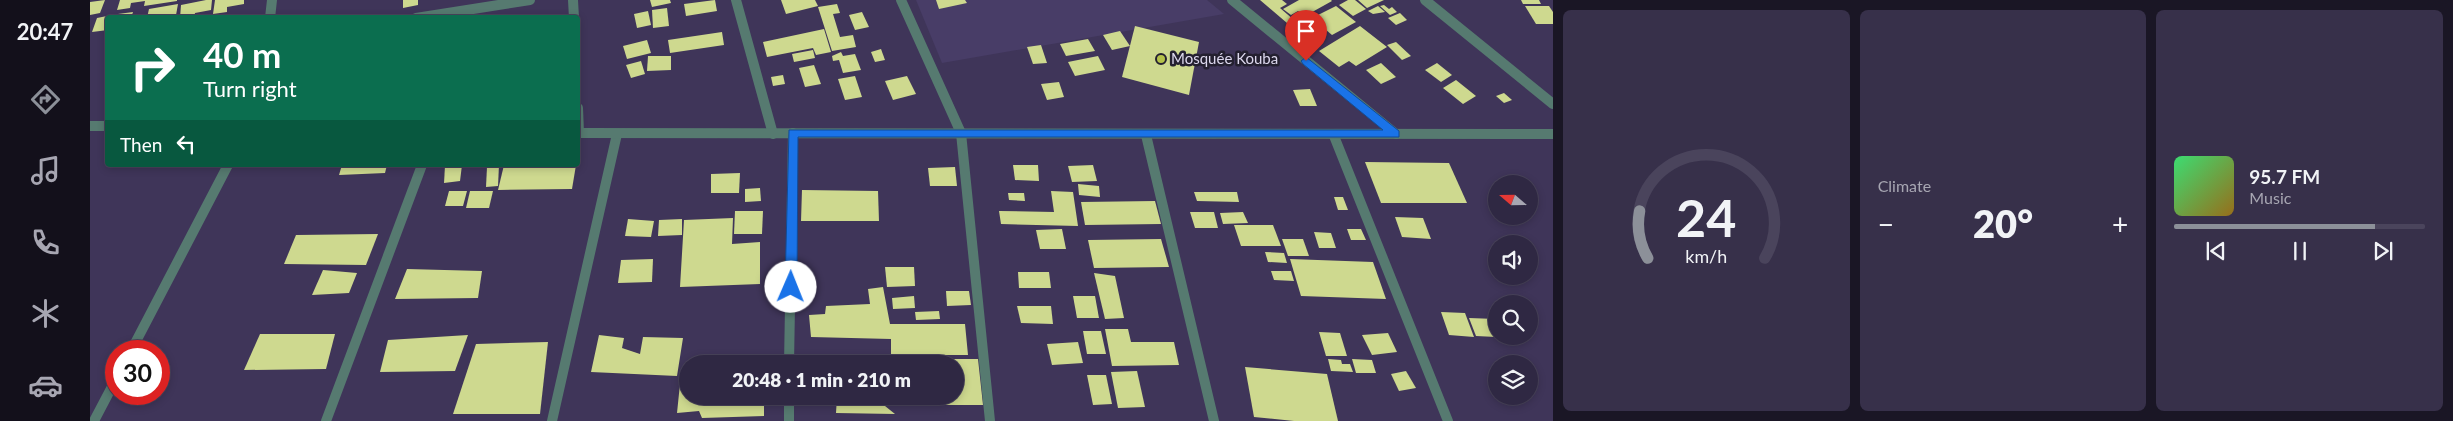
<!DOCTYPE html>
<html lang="en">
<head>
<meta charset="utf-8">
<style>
  :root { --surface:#2f2843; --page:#37304a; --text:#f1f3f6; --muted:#a7a6b2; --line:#4a445c; --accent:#8c9099 }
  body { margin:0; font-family:Lato,sans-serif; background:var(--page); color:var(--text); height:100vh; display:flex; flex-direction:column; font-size:19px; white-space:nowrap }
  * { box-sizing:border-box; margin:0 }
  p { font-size:16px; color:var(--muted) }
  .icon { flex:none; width:28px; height:28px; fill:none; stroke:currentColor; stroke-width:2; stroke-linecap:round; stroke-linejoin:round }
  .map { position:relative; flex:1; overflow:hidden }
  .panel { display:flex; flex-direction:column; gap:10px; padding:10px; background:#1a1625; width:900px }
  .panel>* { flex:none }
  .top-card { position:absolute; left:15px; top:15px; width:475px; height:152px; border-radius:5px; box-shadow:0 2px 8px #0003,0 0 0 1px var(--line); background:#0b6e4f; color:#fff; overflow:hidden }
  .needle { width:32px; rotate:290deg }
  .tools { position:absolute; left:1398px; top:175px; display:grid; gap:10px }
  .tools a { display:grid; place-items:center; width:50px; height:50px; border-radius:50%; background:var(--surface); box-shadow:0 2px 8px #0003,0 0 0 1px var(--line); font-size:25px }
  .speed { position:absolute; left:15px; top:340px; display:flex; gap:10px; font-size:25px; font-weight:700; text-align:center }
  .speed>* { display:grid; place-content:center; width:65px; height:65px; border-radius:50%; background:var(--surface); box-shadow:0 2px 8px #0003,0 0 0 1px var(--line); line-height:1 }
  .speed .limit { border:8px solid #d22; background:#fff; color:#111 }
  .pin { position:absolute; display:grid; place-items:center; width:42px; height:42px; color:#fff; margin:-51px -21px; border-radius:50% 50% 50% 0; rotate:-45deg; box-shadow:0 0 5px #0007 }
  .pin .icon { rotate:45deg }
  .me { position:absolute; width:55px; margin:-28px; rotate:1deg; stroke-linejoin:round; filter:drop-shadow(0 0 4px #0008) }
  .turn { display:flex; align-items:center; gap:18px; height:105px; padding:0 15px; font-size:22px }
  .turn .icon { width:65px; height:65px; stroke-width:2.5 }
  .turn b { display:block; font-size:35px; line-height:42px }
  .then { display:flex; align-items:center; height:48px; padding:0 15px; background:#0003; gap:10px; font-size:19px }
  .big { font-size:38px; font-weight:800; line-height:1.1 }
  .panel .widget { flex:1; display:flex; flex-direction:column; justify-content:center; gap:8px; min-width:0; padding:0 18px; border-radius:8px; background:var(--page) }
  .panel .dial { align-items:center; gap:0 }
  .dial svg { height:130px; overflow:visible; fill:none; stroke:var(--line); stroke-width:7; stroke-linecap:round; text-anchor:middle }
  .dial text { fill:var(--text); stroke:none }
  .song { display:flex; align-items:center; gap:15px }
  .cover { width:60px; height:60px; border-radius:8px; background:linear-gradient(135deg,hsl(140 70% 55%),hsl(40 70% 35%)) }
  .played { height:5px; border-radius:2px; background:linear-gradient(90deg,var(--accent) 80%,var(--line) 80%) }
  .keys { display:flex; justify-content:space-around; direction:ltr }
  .heat { display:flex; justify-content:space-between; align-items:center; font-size:28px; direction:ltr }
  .panel .tiles { flex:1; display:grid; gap:10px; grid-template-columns:repeat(3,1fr) }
  .trip { position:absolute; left:589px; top:355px; width:285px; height:50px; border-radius:25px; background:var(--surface); box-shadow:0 2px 8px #0003,0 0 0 1px var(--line); font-weight:800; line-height:50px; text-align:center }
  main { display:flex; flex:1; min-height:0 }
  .menu { display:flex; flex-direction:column; width:90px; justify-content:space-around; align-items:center; background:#13101b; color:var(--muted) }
  .menu .icon { width:35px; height:35px }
  .menu .selected { color:var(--accent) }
  .menu b { font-size:22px; color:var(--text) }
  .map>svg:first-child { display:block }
  .built { fill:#483d67 }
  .building { fill:#ced98f }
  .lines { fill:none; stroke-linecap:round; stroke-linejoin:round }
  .minor { stroke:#567a70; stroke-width:10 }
  .tertiary { stroke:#567a70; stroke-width:10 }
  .route { fill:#1a73e8; stroke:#114b97 }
  .poi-dot { fill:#b4c24a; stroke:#242030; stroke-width:2 }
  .labels { text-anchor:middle; stroke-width:5; stroke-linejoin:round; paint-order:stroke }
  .poi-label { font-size:15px; fill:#dcd7ed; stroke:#242030; text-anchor:start }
</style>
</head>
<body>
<main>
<nav class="menu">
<b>20:47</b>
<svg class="icon selected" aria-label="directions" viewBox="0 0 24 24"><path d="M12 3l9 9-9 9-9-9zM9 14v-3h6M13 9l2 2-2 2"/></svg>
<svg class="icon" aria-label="music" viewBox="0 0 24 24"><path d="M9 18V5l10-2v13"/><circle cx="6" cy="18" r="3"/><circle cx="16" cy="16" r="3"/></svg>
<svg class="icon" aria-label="phone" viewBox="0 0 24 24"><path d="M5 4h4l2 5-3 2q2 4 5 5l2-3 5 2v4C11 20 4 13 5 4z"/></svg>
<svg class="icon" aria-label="climate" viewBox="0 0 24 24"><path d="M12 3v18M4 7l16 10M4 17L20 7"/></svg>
<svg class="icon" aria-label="car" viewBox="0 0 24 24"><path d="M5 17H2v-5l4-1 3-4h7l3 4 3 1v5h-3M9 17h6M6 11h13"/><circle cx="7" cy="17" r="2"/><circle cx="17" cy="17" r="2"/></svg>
</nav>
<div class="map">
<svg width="1463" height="421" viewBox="0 0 1463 421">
  <rect width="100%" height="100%" fill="#3f3559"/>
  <path class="built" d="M826,0H1117L1134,14L852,63Z"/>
  <g class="building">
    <path d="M15,0L10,13L0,15V2Z"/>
    <path d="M30,0H87V1L54,6L55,1L41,3L40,8L27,10Z"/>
    <path d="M116,0H122L121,10L105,13L104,18H90L91,5Z"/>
    <path d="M125,0H154V4L137,7V12L123,14Z"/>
    <path d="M313,0H328V5L313,8Z"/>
    <path d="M560,0H580L581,3L562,7Z"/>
    <path d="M625,0L627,11L596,16L594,4Z"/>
    <path d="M691,0H725L728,6L696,14Z"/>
    <path d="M846,0H875L877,3L849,9Z"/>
    <path d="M1170,0H1192L1197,4L1190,8L1204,20L1197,23Z"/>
    <path d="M1209,0H1241L1242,1L1215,16L1208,11L1201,15L1193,9Z"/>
    <path d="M1258,0H1265L1276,9L1263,16L1249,5Z"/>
    <path d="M1268,0H1294L1277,8Z"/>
    <path d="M1431,0H1449L1451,4H1433Z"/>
    <path d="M88,4L86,15L57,18L59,9Z"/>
    <path d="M747,4L750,13L743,14L750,37L763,35L766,47L742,51L728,7Z"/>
    <path d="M1294,5L1299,9L1302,7L1307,12L1300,15L1290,6Z"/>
    <path d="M1246,6L1266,22L1242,35L1222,18Z"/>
    <path d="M1288,6L1295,12L1283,14L1278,11Z"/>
    <path d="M1435,6H1459L1463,12V24H1446Z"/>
    <path d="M577,8L579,26L563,28L562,10Z"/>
    <path d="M558,11L561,25L547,28L544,14Z"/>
    <path d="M43,12L41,18H27L28,14Z"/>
    <path d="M772,12L779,27L765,30L759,15Z"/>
    <path d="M1310,13L1317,20L1306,25L1298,18Z"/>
    <path d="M17,16H22L18,18V30L2,32L7,18Z"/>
    <path d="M1211,25L1218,31L1211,34L1204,28Z"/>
    <path d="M1045,26L1109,42L1099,95L1032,77Z"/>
    <path d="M1270,26L1297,47L1266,66L1259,61L1249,67L1229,51Z"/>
    <path d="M734,29L741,52L726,55L723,48L677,57L673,42Z"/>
    <path d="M1030,31L1040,46L1022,50L1013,35Z"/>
    <path d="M632,32L634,45L580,53L578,40Z"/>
    <path d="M998,39L1005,51L976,56L970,44Z"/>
    <path d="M557,40L561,53L537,59L533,46Z"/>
    <path d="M1306,42L1321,56L1312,60L1297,45Z"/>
    <path d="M951,45L957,63L943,64L937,47Z"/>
    <path d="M791,49L795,60L785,62L781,52Z"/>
    <path d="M723,50L725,58L704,62L702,54Z"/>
    <path d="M751,52L753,56L765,54L771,70L753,73L749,60L743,61L742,56Z"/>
    <path d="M558,56H581V70L557,71Z"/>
    <path d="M1008,56L1015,70L985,76L978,62Z"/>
    <path d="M551,61L555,74L541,78L536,65Z"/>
    <path d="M1291,63L1306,77L1291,84L1276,70Z"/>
    <path d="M1347,63L1362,75L1351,82L1335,70Z"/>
    <path d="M724,65L731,84L715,87L709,68Z"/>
    <path d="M693,75L695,84L683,86L681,77Z"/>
    <path d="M765,76L772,97L755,100L748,79Z"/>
    <path d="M817,76L826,94L803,100L795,81Z"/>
    <path d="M1366,80L1386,96L1373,104L1353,88Z"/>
    <path d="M969,82L974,97L957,100L951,84Z"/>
    <path d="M1220,89L1227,106H1210L1203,90Z"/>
    <path d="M1414,93L1422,100L1414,103L1406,96Z"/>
    <path d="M1275,162L1359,163L1377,203H1291Z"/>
    <path d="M252,165H297L295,173L249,175Z"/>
    <path d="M372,165L370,181L354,183L355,166Z"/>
    <path d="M409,165L408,186L396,187L397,167Z"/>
    <path d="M414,165H486L482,189L408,190Z"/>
    <path d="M923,165H948L949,181L925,180Z"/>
    <path d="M1003,165L1007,181L982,182L978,166Z"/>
    <path d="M865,167L867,186H840L838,168Z"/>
    <path d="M650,173L649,193H621V174Z"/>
    <path d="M988,184L1009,186L1010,197L989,195Z"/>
    <path d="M670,188L671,201L655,202V189Z"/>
    <path d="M712,190L788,191L789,221H711Z"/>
    <path d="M359,191H377L373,206H355Z"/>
    <path d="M380,191H403L399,208H376Z"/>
    <path d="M961,191L983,192L988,226L911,224L909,211L964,212Z"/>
    <path d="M1104,192H1147L1149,202L1107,201Z"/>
    <path d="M918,193H934L935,201L919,200Z"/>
    <path d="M1244,197H1253L1258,210H1248Z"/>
    <path d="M1065,201L1071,224L995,225L991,202Z"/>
    <path d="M645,211H673L672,234H644Z"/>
    <path d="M1100,212H1124L1128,228H1105Z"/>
    <path d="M1153,212L1158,223L1133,224L1130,213Z"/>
    <path d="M1305,217L1333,218L1341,239L1312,237Z"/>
    <path d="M643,218L642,244L670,242V284L590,287L594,220Z"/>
    <path d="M538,219L564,221L561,237L535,236Z"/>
    <path d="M592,219V235L568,236L569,220Z"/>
    <path d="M1144,225H1183L1191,246H1151Z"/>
    <path d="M972,229L976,249H950L946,230Z"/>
    <path d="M1257,229H1271L1276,240H1261Z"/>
    <path d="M1224,232L1241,233L1246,248H1229Z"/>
    <path d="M288,234L276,265L194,264L206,235Z"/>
    <path d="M1071,239L1079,267L1004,268L998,240Z"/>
    <path d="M1192,239H1213L1219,256H1198Z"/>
    <path d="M1175,252L1194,253L1197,263L1178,262Z"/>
    <path d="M563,259L562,282L528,283L531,260Z"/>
    <path d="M1200,259L1283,262L1296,299L1211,296Z"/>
    <path d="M795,267H824L825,286L797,287Z"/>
    <path d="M317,269L392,271L388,298L305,299Z"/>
    <path d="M233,270L267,273L259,293L222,295Z"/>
    <path d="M1181,271H1201L1204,281L1184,280Z"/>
    <path d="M928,272H959L961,288H929Z"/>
    <path d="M1004,273L1025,276L1034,318L1015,319Z"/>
    <path d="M793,287L800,324H875L878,355H801V339L721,337L719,315L735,314L736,306L780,304L778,289Z"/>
    <path d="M856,291H879L881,305L857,306Z"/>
    <path d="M824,296L825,308L803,309L802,298Z"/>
    <path d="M983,296H1005L1009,318H987Z"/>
    <path d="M927,306H961L963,324L931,323Z"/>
    <path d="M849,311L850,319L826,320L825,312Z"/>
    <path d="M1351,312L1375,313L1384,337L1359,335Z"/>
    <path d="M1379,318L1406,319V337L1386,336Z"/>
    <path d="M1015,329H1038L1041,342H1084L1089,365L1022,366Z"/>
    <path d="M993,331H1011L1016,354H997Z"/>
    <path d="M1229,332L1250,333L1257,356H1236Z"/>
    <path d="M1298,333L1307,352L1282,355L1272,335Z"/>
    <path d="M170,334H245L236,369L154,370Z"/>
    <path d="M378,335L365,371L290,372L298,340Z"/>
    <path d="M509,335L534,338L532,348L550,354L553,337L593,338L587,376L501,372Z"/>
    <path d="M458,342L450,414H363L386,344Z"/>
    <path d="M988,342L993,363L962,365L957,344Z"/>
    <path d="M802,359H888L893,405H804V396H865V364H802Z"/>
    <path d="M1238,359L1251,360L1252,364H1260L1263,372L1241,371Z"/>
    <path d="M1262,359L1282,360L1286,373H1266Z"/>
    <path d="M1155,367L1237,374L1248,421H1204L1164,417Z"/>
    <path d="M1047,371L1055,407L1028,408L1021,372Z"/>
    <path d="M1316,371L1326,388L1309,391L1301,374Z"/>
    <path d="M591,374H598V396H665L666,399L674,400V416L612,418L609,411L587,413Z"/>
    <path d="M997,375H1016L1022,404L1003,405Z"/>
    <path d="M747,396L785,398L805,414L746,413Z"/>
  </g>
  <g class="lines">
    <g class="minor">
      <path d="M483,0L484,18"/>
      <path d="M646,0L683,134"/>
      <path d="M811,0L871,133L900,421"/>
      <path d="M1142,0L1306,134"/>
      <path d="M1335,0L1463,104"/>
      <path d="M180,18L182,0"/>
      <path d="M326,18L440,0"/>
      <path d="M488,108L489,133"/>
      <path d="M1056,135L1124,421"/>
      <path d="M1244,136L1358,421"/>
      <path d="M41,351L138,165"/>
      <path d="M699,364L703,133"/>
      <path d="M699,396V421"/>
      <path d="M4,421L26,379"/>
      <path d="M236,421L332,165"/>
      <path d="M462,421L527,134"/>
    </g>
    <g class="tertiary">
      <path d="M0,126H18"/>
      <path d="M488,133L1463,134"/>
    </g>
  </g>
  <path class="route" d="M1216,57L1309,131V137H708L707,287L701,292L695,287L699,130H1293L1213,64L1211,61Z"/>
  <circle class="poi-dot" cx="1071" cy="59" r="5"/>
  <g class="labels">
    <g class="poi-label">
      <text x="1081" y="64">Mosquée Kouba</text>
    </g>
  </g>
</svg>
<div class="tools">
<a><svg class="needle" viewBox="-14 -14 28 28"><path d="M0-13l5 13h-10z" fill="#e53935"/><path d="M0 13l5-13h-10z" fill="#a7a6b2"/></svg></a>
<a><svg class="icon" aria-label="sound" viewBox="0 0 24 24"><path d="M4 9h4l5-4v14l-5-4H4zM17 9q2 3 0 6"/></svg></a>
<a><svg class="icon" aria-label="search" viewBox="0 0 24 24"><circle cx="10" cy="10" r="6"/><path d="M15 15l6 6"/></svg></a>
<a><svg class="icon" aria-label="layers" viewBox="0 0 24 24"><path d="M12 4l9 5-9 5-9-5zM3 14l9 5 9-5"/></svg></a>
</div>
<div class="speed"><div class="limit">30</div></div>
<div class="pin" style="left:1216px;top:61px;background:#d93025"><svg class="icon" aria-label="arrive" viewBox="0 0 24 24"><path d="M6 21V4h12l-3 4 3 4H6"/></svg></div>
<svg class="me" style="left:701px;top:287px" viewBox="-20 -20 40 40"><circle r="19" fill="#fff"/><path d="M0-13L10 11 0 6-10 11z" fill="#1a73e8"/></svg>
<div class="trip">20:48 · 1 min · 210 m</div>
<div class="top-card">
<div class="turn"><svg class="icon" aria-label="right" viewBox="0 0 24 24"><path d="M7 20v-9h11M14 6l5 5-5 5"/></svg><div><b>40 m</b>Turn right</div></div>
<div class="then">Then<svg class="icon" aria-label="left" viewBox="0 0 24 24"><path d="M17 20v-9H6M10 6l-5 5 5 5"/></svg></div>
</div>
</div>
<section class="panel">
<div class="tiles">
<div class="widget dial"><svg viewBox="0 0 100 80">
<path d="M14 69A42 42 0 1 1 86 69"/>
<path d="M14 69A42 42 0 0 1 9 40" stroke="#8c9099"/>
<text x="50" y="56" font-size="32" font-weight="700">24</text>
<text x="50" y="72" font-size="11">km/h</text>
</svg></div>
<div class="widget"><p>Climate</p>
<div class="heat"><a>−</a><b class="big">20°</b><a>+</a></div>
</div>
<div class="widget">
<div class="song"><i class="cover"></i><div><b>95.7 FM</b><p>Music</p></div></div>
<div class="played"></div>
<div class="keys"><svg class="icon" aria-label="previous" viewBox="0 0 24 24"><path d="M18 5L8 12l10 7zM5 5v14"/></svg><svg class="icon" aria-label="pause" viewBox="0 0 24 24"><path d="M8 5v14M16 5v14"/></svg><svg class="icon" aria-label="next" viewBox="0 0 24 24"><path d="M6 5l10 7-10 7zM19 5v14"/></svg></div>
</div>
</div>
</section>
</main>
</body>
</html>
